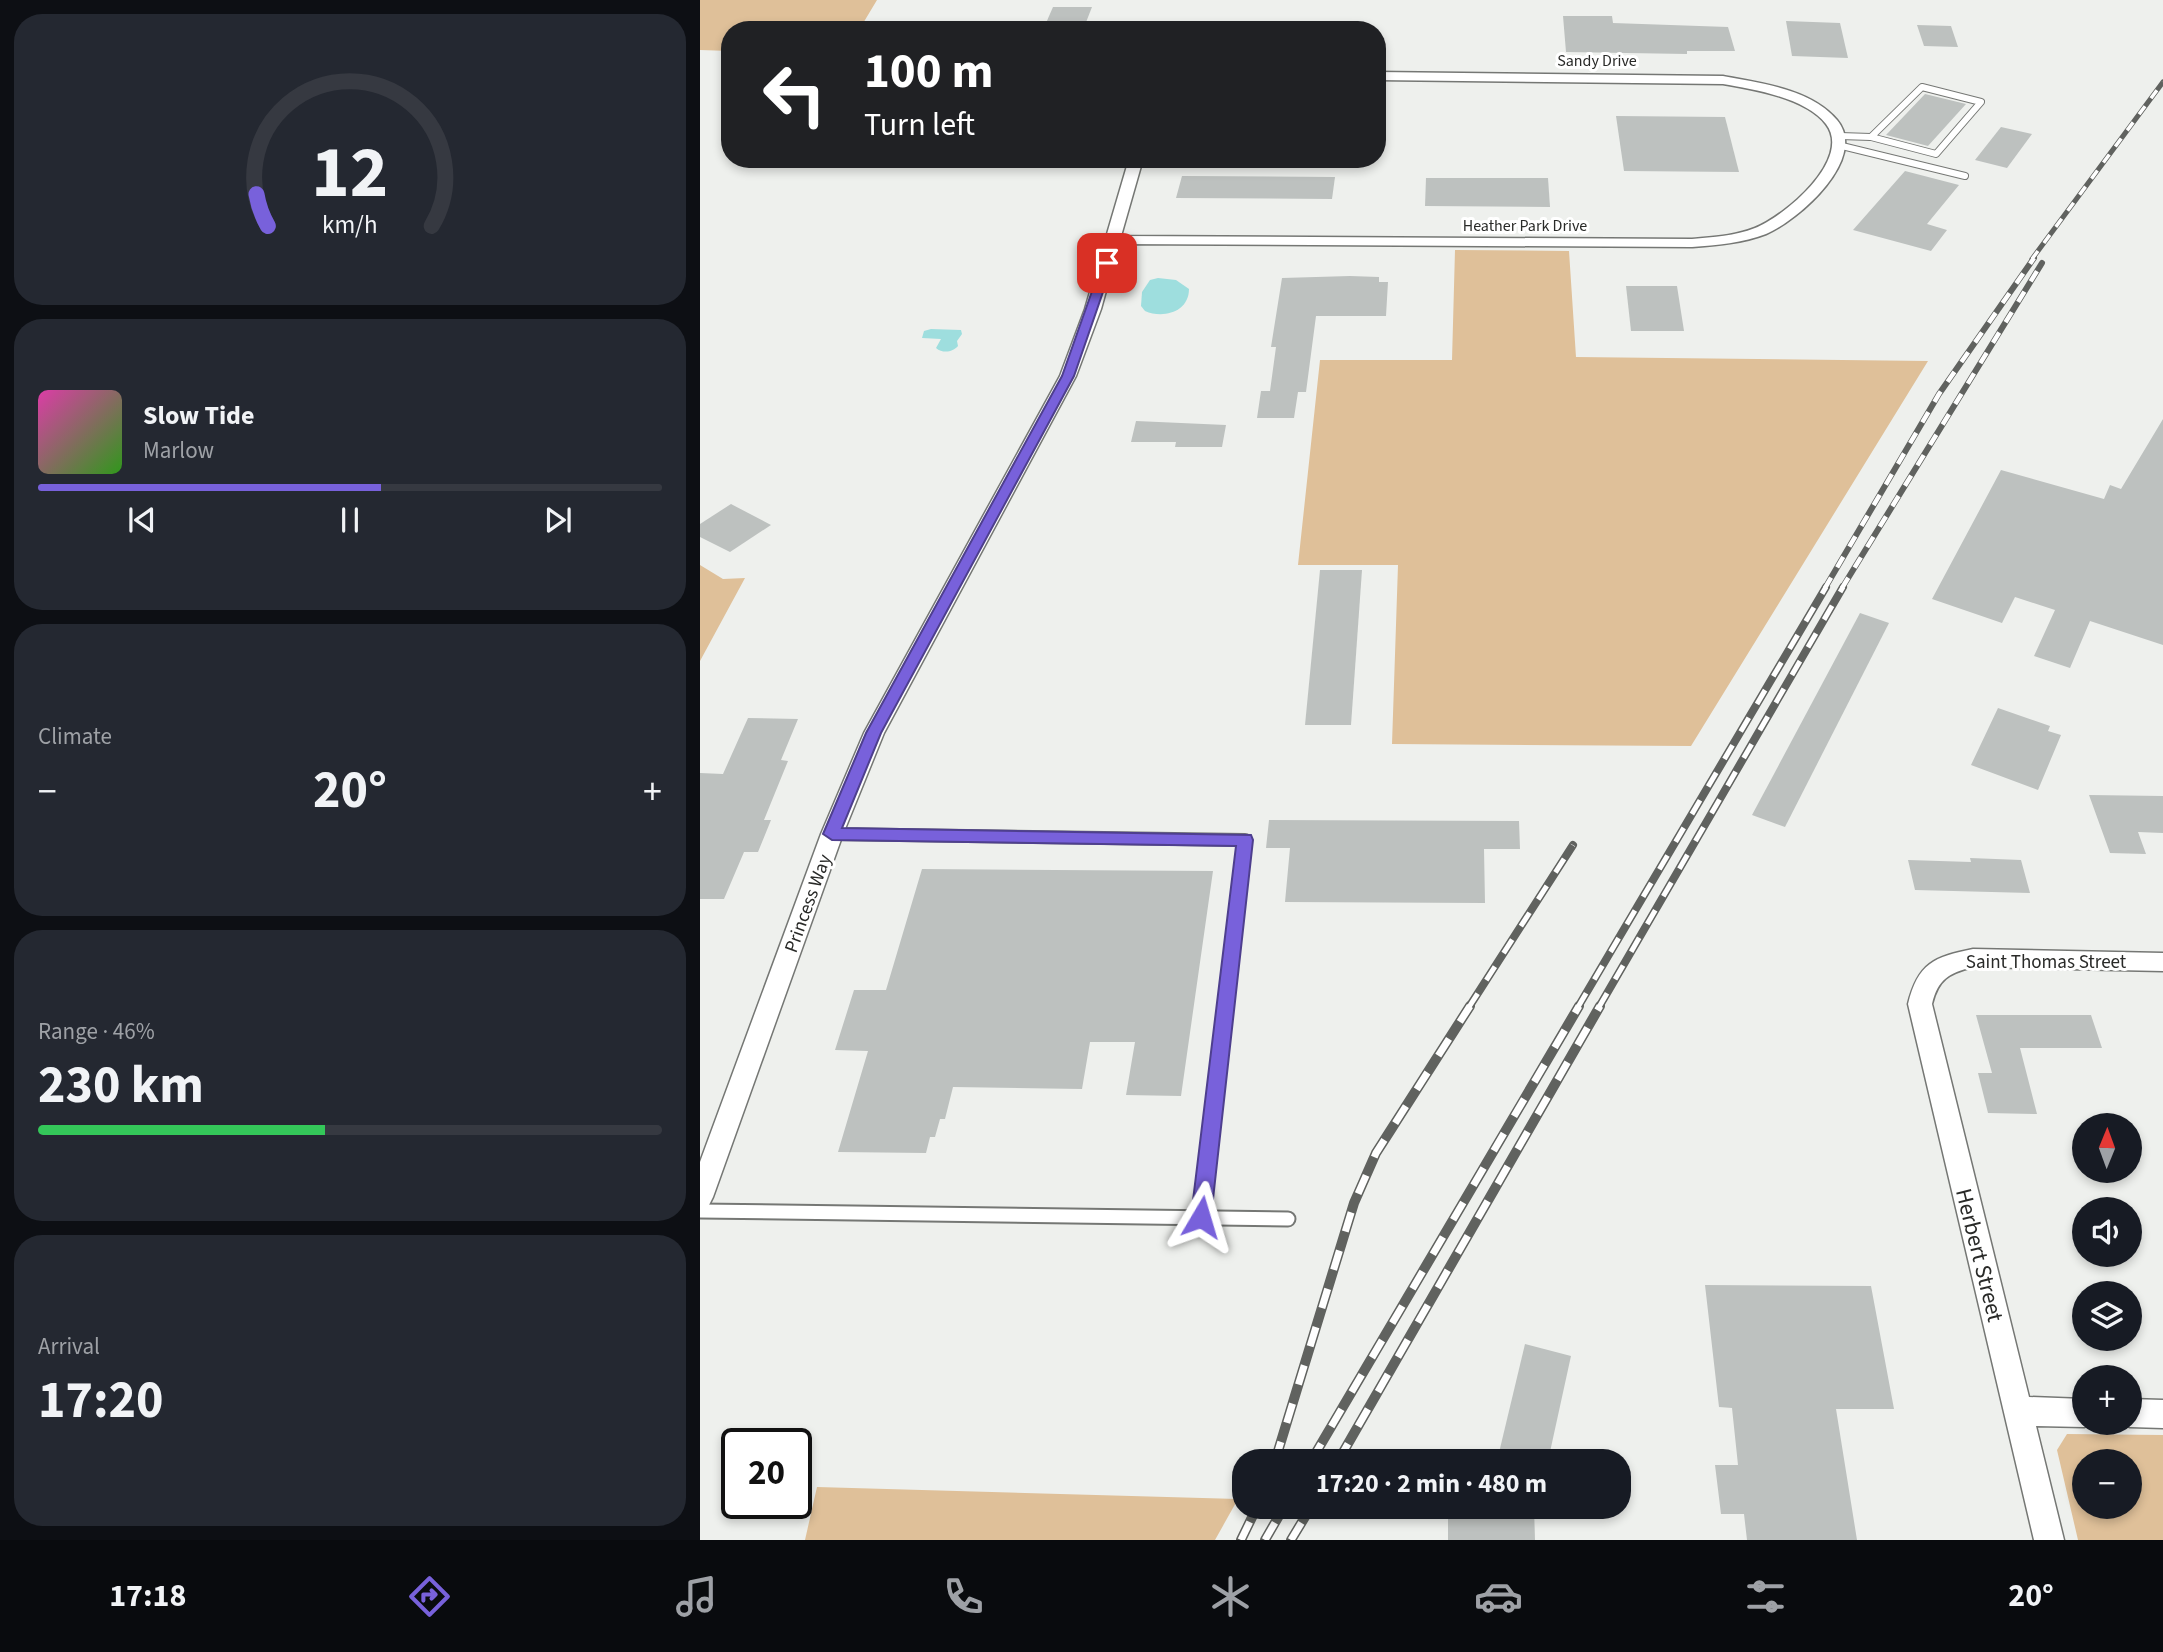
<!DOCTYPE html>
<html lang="en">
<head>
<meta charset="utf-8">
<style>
  :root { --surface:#171b24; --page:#242831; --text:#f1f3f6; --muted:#9ea1a6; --line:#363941; --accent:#7861db }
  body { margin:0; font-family:"Source Sans 3",sans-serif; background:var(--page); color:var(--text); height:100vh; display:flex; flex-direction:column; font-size:26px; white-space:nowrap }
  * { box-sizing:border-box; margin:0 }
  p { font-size:23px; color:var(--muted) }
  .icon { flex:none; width:38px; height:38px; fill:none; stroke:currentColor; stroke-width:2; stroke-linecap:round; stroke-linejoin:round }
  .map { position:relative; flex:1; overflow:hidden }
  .sheet { display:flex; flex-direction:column; gap:14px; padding:14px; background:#0d0f14; width:700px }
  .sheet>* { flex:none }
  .banner { position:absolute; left:21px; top:21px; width:665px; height:147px; border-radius:28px; box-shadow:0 4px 10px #0003; background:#202124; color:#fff; overflow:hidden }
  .needle { width:46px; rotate:1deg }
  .buttons { position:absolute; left:1372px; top:1113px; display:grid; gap:14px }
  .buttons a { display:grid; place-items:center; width:70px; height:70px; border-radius:50%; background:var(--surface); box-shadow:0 4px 10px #0003; font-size:35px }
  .speed { position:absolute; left:21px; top:1428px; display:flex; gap:14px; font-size:35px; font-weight:700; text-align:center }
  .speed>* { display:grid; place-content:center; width:91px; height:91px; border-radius:50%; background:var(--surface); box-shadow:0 4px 10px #0003; line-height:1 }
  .speed .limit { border:4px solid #111; border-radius:10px; background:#fff; color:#111 }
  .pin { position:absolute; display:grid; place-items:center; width:60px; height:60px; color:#fff; margin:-30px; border-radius:14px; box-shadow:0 4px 10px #0006 }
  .me { position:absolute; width:77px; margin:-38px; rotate:7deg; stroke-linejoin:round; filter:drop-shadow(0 0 5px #0008) }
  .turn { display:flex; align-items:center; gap:24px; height:147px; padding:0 28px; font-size:32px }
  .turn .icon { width:91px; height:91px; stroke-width:2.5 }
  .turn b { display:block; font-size:49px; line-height:60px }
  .big { font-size:52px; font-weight:700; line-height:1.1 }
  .sheet .tile { flex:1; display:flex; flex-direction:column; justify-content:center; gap:10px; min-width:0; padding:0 24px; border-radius:28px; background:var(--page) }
  .sheet .dial { align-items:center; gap:0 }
  .dial svg { height:182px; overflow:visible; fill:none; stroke:var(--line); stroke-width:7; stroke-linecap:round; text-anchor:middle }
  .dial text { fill:var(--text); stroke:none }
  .song { display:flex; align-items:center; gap:21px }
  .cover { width:84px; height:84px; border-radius:10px; background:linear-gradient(135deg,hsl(320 70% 55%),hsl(110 70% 35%)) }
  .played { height:7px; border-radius:4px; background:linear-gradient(90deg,var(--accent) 55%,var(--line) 55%) }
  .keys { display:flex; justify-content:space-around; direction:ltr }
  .heat { display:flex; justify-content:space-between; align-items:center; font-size:38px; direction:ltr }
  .charge { height:10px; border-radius:5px; background:linear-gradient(90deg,#34c759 46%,var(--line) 0) }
  .trip { position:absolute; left:532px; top:1449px; width:399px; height:70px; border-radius:28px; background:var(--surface); box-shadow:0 4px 10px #0003; font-weight:700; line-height:70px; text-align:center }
  .dock { display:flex; height:112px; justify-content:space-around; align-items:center; background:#090b0e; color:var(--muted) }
  .dock .icon { width:49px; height:49px }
  .dock .active { color:var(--accent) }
  .dock b { font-size:32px; color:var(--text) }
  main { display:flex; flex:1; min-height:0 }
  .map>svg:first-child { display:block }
  .green { fill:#dfc099; fill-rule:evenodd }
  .water { fill:#9edede }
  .building { fill:#bdc1bf }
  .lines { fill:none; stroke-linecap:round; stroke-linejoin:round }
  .service-far2-casing { stroke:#757774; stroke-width:8 }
  .service-far1-casing { stroke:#757774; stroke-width:14 }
  .service-casing { stroke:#757774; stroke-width:17 }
  .minor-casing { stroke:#757774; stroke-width:3 }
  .service-far2 { stroke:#fff; stroke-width:6 }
  .service-far1 { stroke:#fff; stroke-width:10 }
  .service { stroke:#fff; stroke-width:13 }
  .minor { fill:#fff; fill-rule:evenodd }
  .rail-far3-casing { stroke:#60625f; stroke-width:5 }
  .rail-far2-casing { stroke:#60625f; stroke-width:6 }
  .rail-far1-casing { stroke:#60625f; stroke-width:8 }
  .rail-casing { stroke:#60625f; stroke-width:10 }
  .rail-far3 { stroke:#fff; stroke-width:3.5; stroke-dasharray:10; stroke-linecap:butt }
  .rail-far2 { stroke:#fff; stroke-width:4.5; stroke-dasharray:12; stroke-linecap:butt }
  .rail-far1 { stroke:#fff; stroke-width:5; stroke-dasharray:16; stroke-linecap:butt }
  .rail { stroke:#fff; stroke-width:7; stroke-dasharray:20; stroke-linecap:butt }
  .route { fill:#7861db; stroke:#4e3f8e; stroke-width:2 }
  .labels { text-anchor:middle; stroke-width:6; stroke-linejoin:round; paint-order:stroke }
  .far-street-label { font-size:16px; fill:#292a28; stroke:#fff }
  .street-label { font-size:19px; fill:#292a28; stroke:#fff }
  .near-street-label { font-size:23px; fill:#292a28; stroke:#fff }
</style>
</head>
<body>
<main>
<section class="sheet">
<div class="tile dial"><svg viewBox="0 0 100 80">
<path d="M14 69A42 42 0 1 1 86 69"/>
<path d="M14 69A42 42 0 0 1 9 55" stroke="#7861db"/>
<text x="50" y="56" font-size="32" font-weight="700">12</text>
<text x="50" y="72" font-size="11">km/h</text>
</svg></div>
<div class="tile">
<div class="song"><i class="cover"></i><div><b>Slow Tide</b><p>Marlow</p></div></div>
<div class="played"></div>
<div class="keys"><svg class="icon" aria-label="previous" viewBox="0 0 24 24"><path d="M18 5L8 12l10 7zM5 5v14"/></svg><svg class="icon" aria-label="pause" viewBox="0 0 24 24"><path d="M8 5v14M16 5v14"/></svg><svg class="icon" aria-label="next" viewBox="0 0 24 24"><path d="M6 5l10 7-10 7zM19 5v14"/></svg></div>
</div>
<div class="tile"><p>Climate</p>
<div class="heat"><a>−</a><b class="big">20°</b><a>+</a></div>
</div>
<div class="tile"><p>Range · 46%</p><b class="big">230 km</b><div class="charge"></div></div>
<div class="tile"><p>Arrival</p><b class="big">17:20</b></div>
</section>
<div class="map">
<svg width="1463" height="1540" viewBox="0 0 1463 1540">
  <rect width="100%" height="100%" fill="#eef0ed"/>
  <g class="green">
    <path d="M0,0H177L159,30H30V51L0,50Z"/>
    <path d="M755,250L869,251L876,357L1228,361L991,746L692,744L698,565H598L620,360H752Z"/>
    <path d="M0,565L23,579L45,578L0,661Z"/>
    <path d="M1367,1434L1463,1435V1540H1378L1357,1450ZM1384,1461H1430V1507H1384Z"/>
    <path d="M117,1487L538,1499L515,1540H105Z"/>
  </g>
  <g class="water">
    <path d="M458,278L476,280L489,289C489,312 463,319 445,311L441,306L442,292L450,280Z"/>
    <path d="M231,329L261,330L262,334L257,341L258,346C253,352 243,354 236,348L241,339L222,338L224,331Z"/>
  </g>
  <g class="building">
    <path d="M353,7H392L383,30H343Z"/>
    <path d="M863,16H912L913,23L1028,27L1035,51H987V54L866,52Z"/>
    <path d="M1086,21L1140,23L1148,58L1092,56Z"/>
    <path d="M1217,25L1251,26L1258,47L1224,46Z"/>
    <path d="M1225,94L1266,104L1228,146L1186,135Z"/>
    <path d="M916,116L1025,117L1039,172L924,171Z"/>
    <path d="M1301,127L1332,134L1307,168L1275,160Z"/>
    <path d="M1205,171L1259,185L1227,224L1247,230L1231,251L1153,230Z"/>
    <path d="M482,176L635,177L632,199L476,198Z"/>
    <path d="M726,178H848L850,207L725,206Z"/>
    <path d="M650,276L679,277V282H688L686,316H616L606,392H598L594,418H557L561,391H570L576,347H571L582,278Z"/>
    <path d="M926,286H977L984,331H931Z"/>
    <path d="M1463,419V645L1390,621L1370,668L1334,656L1355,610L1315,597L1302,623L1232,599L1301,470L1404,499L1410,485L1421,489Z"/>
    <path d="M436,421L526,425L522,447H475L476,442H431Z"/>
    <path d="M31,504L71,525L30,552L0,537V524Z"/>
    <path d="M620,570H662L651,725H605Z"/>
    <path d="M1160,613L1189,623L1085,827L1052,815Z"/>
    <path d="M1298,708L1350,726L1348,731L1361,735L1338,790L1271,765Z"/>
    <path d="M48,718L98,719L81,760L88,761L64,820H71L58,852H44L24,899H0V773L23,774Z"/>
    <path d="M1389,795L1463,796V833L1438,832L1446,854L1410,853Z"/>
    <path d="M569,820L819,821L820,849H784L785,903L585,902L590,848H566Z"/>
    <path d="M1270,858L1321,860L1330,893L1215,890L1208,860L1271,862Z"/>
    <path d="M222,869L513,871L481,1096L426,1095L435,1042H390L382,1089L253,1087L245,1119H240L235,1137H230L226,1153L138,1152L168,1051L135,1050L154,990H186Z"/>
    <path d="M1276,1015H1391L1402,1048H1320L1337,1114L1288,1113L1278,1073H1292Z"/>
    <path d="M1005,1285L1171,1286L1194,1409H1136L1157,1540H1047L1044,1514H1021L1015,1465H1038L1032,1408L1019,1407Z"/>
    <path d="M825,1344L871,1356L848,1461H797Z"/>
    <path d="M748,1507H834L835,1540H748Z"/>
  </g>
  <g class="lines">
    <defs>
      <g id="service-far2">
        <path d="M1222,87L1281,102L1236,154L1171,137Z"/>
        <path d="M1140,136L1171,137"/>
        <path d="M1142,146L1265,176"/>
      </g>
      <path id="service-far1" d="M132,834L545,840L525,1007"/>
      <g id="service">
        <path d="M0,1211L588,1219"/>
        <path d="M501,1217L526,1006"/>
      </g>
      <g id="minor">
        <path d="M677,72L1023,76C1060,83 1111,89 1137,120C1169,158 1099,220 1066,234C1043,243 1017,245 992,247L419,244L401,309L376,376L184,733L143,834L13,1197L9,1205L0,1209V1162L121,834L164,733L360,376L385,309L429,159H443L421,236L992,239C1013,237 1035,236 1055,228C1085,216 1153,159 1126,124C1106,98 1053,89 1023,84L677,80Z"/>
        <path d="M1273,949L1463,953V971L1273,967C1249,973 1238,979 1232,1004L1329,1397L1384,1399V1423H1394L1384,1427L1336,1426L1364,1540H1334L1208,1004C1218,963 1234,957 1273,949Z"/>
        <path d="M1430,1399L1463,1400V1428L1430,1427L1420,1423H1430Z"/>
      </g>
    </defs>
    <use href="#service-far2" class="service-far2-casing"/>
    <use href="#service-far1" class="service-far1-casing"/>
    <use href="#service" class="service-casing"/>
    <use href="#minor" class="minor-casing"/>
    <use href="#service-far2" class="service-far2"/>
    <use href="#service-far1" class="service-far1"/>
    <use href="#service" class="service"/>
    <use href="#minor" class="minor"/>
    <defs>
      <path id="rail-far3" d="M1332,259L1463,82"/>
      <g id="rail-far2">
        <path d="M1125,588L1239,394L1334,258"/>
        <path d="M1142,588L1342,263"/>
      </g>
      <g id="rail-far1">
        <path d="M769,1007L873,845"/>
        <path d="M878,1007L1126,587"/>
        <path d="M899,1007L1143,587"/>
      </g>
      <g id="rail">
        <path d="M575,1461L654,1203L676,1153L770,1006"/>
        <path d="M611,1461L879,1006"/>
        <path d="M638,1461L900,1006"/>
        <path d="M541,1540L557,1507"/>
        <path d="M565,1540L584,1507"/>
        <path d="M591,1540L611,1507"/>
      </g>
    </defs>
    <use href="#rail-far3" class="rail-far3-casing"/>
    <use href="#rail-far2" class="rail-far2-casing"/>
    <use href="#rail-far1" class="rail-far1-casing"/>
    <use href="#rail" class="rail-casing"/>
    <use href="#rail-far3" class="rail-far3"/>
    <use href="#rail-far2" class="rail-far2"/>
    <use href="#rail-far1" class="rail-far1"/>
    <use href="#rail" class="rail"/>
  </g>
  <path class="route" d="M407,259L413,263L374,376L181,733L142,828L551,835L553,840L511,1217L508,1224L501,1227L494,1224L491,1217L536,846L132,840L123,834L166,733L362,376L402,263Z"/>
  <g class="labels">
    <g class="far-street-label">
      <text x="897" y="66">Sandy Drive</text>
      <text x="825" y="231">Heather Park Drive</text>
    </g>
    <g class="street-label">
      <text transform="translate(107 903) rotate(-70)" y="7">Princess Way</text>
      <text x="1346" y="968">Saint Thomas Street</text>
    </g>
    <g class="near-street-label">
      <text transform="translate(1280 1255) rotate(76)" y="8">Herbert Street</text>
    </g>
  </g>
</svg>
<div class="buttons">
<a><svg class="needle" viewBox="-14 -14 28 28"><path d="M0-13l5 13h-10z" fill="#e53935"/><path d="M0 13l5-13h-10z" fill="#9ea1a6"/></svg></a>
<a><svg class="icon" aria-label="sound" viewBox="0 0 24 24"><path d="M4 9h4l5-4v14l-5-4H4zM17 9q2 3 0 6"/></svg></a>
<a><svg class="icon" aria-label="layers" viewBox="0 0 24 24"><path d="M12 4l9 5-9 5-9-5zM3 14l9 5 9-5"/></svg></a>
<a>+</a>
<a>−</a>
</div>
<div class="speed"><div class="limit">20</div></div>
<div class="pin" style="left:407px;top:263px;background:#d93025"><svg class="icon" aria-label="arrive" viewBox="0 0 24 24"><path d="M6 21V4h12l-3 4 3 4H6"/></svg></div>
<svg class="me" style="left:501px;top:1217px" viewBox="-20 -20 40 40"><path d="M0-17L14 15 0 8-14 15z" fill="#7861db" stroke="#fff" stroke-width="4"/></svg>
<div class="trip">17:20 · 2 min · 480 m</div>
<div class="banner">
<div class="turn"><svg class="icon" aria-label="left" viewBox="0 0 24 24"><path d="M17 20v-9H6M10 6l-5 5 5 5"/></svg><div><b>100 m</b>Turn left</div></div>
</div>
</div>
</main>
<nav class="dock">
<b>17:18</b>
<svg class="icon active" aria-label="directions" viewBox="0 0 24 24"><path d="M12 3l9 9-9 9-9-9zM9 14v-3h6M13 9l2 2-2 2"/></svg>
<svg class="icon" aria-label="music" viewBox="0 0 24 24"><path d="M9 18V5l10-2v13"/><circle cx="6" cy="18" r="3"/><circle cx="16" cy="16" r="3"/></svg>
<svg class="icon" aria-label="phone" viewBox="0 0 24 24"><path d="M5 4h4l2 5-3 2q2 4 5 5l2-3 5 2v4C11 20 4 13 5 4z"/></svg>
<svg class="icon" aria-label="climate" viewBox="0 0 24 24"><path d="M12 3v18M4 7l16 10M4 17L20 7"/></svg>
<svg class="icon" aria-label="car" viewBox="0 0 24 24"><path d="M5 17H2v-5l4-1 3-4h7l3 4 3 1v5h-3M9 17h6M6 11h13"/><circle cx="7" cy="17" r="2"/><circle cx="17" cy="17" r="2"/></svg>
<svg class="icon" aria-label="filters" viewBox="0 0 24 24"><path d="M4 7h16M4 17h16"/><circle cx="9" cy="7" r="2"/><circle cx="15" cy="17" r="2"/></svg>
<b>20°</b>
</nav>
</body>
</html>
